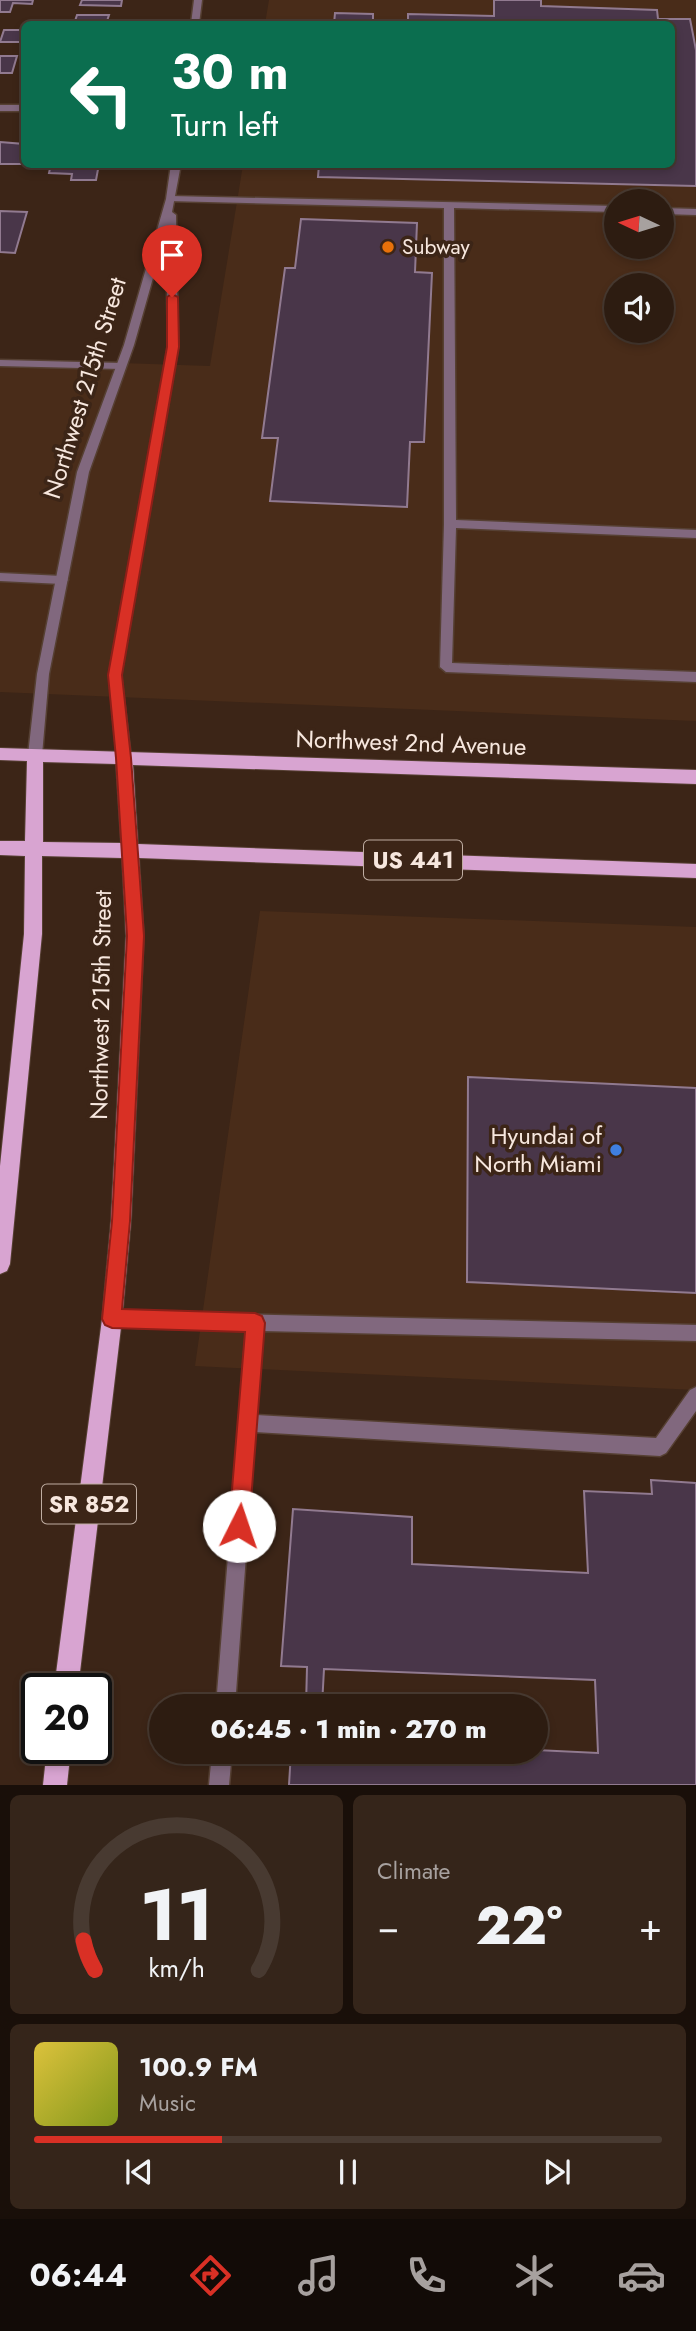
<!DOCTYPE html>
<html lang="en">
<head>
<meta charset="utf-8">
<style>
  :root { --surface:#2d1c11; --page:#35251a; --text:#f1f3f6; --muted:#a7a19f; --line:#483a31; --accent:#d93025 }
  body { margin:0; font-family:Jost,sans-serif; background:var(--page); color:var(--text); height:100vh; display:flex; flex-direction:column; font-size:26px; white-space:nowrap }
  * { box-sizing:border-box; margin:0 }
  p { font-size:23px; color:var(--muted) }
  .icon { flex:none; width:38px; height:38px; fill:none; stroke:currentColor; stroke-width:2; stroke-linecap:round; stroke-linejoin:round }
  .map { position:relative; height:1785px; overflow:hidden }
  .side { display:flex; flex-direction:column; gap:10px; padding:10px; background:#190f09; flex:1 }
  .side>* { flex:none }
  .guide { position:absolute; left:21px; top:21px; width:654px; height:147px; border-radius:10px; box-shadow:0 4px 10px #0003,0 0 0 2px var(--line); background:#0b6e4f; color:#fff; overflow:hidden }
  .needle { width:46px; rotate:274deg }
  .tools { position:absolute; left:604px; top:189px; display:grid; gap:14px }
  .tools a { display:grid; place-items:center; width:70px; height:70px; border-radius:50%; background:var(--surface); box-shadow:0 4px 10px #0003,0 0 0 2px var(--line); font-size:35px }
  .speed { position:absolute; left:21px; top:1673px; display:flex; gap:14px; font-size:35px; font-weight:700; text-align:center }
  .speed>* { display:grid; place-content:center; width:91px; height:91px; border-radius:50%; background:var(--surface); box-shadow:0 4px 10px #0003,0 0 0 2px var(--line); line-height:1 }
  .speed .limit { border:4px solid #111; border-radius:10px; background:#fff; color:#111 }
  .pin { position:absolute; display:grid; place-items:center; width:60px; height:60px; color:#fff; margin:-72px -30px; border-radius:50% 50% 50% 0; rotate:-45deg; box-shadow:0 0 7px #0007 }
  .pin .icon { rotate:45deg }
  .me { position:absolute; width:77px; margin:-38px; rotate:4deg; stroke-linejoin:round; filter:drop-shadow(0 0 5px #0008) }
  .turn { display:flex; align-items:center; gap:24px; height:147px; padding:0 35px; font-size:32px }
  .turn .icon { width:91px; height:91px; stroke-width:2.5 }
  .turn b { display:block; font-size:49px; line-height:60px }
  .big { font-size:52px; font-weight:800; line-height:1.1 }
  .side .widget { flex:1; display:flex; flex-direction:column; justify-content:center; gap:10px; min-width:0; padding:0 24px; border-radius:10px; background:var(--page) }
  .side .dial { align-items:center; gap:0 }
  .dial svg { height:182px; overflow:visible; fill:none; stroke:var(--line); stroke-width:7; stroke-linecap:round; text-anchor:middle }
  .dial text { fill:var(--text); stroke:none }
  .song { display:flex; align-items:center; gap:21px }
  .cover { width:84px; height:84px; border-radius:10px; background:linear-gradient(135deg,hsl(50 70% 55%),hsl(70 70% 35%)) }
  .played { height:7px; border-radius:4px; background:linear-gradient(90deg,var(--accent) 30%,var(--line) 30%) }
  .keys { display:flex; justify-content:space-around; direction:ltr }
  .heat { display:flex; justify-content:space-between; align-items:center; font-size:38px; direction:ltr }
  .side .tiles { flex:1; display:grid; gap:10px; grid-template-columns:1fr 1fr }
  .widget:last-child { grid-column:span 2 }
  .trip { position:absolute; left:149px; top:1694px; width:399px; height:70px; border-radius:35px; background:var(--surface); box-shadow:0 4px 10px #0003,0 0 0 2px var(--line); font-weight:800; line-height:70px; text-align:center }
  .menu { display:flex; height:112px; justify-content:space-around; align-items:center; background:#120b07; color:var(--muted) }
  .menu .icon { width:49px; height:49px }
  .menu .selected { color:var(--accent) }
  .menu b { font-size:32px; color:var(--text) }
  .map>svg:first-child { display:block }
  .built { fill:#492c19; fill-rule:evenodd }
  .building { fill:#493649; stroke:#917a90; stroke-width:2 }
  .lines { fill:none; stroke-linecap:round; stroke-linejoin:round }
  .service-casing { stroke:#564033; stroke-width:3 }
  .minor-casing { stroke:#564033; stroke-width:3 }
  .tertiary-casing { stroke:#564033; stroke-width:3 }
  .primary-casing { stroke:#564033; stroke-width:2 }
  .service { fill:#81687e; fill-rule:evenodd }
  .minor { fill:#81687e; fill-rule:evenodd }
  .tertiary { fill:#81687e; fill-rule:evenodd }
  .primary { fill:#d8a4d1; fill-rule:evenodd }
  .route { fill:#d93025; stroke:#8d1f18; stroke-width:2 }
  .food-dot { fill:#e8710a; stroke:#3c2517; stroke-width:2.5 }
  .shop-dot { fill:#3f7fe0; stroke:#3c2517; stroke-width:2.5 }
  .labels { text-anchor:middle; stroke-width:7; stroke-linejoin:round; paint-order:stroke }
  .far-poi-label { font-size:21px; fill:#f7e7de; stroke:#3c2517; text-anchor:start }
  .shield { fill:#3c2517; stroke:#bfada2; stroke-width:2 }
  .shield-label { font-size:23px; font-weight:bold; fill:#f7e7de }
  .street-label { font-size:24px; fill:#f7e7de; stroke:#3c2517 }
  .poi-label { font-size:24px; fill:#f7e7de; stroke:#3c2517; text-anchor:end }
</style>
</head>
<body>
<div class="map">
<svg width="696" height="1785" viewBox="0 0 696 1785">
  <rect width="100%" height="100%" fill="#3c2517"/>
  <g class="built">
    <path d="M269,0H696V721L0,692V359L210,366L243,165L672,164V24H265ZM616,201H662V247H616ZM616,285H662V331H616Z"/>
    <path d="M260,911L696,927V1390L195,1366Z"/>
  </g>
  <g class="building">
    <path d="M0,0H33L32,4L13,3L10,12H0Z"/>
    <path d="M82,0H122L121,6L80,5Z"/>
    <path d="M494,0H541V6L657,10L658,19H690L696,50V186L318,177L319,164H672V24H334L335,13L373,14V22L408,23V14L494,16Z"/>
    <path d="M77,15H109L106,24H74Z"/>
    <path d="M4,30H24L22,42H0Z"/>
    <path d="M0,56H17L12,73H0Z"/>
    <path d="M0,142L24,144L21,164H0Z"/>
    <path d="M51,164H99L96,180H71L72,174L49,173Z"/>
    <path d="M0,211L27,212L15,253L0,252Z"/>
    <path d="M301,219L417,223L415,272L432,273L424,442H410L407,507L270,501L278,438H262L285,268H295Z"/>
    <path d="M468,1077L696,1088V1293L467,1282Z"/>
    <path d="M651,1480L696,1483V1785H289L291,1752L536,1750L598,1753L595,1680L324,1669L322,1706H306L307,1667L281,1666L293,1509L412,1517V1564L588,1573L584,1491L652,1494Z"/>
  </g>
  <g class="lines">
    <defs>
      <g id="service">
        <path d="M171,196L616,206V212L454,208L456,520L696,530V538L456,528L452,663L696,672V682L446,672L440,667L444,524V208L168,201V197Z"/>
        <path d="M662,208L696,209V215L662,214Z"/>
        <path d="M0,360L121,363L126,366L121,369L0,366Z"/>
        <path d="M0,573L62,576L68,580L62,584L0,581Z"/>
        <path d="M112,1311L696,1325V1341L263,1331L256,1415L656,1438L690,1390L696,1387V1411L666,1453L660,1456L255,1432L235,1706H216L246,1331L112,1327L106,1325L104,1319L106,1313Z"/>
        <path d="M212,1752H232L229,1785H209Z"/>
      </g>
      <rect id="minor" x="0" y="105" width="24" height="6"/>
      <g id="tertiary">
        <path d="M194,0H202L199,24H191Z"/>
        <path d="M171,164H181L172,212L176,215L178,347L121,675L131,758L124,763L117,758L109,675L168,347L166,232L134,345L89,472L49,674L42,755L35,760L28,755L37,674L77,472L124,345L166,199Z"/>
      </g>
      <g id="primary">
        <path d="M0,748L696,770V784L133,765L138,844L696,864V878L139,858L144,936L131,1221L122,1319L78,1689H54L102,1319L111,1221L126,936L122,858L42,856V934L10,1264L7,1271L0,1274V1166L24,934L25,856L0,855V841H25L27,761L0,760ZM43,762L116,764L121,843L43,842Z"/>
        <path d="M47,1748H71L67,1785H43Z"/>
      </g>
    </defs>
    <use href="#service" class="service-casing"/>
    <use href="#minor" class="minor-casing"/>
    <use href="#tertiary" class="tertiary-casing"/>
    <use href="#primary" class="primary-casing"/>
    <use href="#service" class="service"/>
    <use href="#minor" class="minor"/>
    <use href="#tertiary" class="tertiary"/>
    <use href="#primary" class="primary"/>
  </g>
  <path class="route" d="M172,294L178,297L179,347L122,675L131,758L144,936L130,1221L122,1309L255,1313L262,1316L265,1323L249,1526L246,1533L239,1536L232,1533L229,1526L245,1332L112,1328L105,1325L102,1319L112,1221L127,936L116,758L108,675L167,347V297Z"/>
  <circle class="food-dot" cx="388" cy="247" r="7"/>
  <circle class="shop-dot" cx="616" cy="1150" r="7"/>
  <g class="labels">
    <g class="far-poi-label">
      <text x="402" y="254">Subway</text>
    </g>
    <g class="shield">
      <rect x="364" y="840.5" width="98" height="39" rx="5"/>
      <rect x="42" y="1484.5" width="94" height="39" rx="5"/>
    </g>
    <g class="shield-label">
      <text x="413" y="868">US 441</text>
      <text x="89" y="1512">SR 852</text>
    </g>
    <g class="street-label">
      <text transform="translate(85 388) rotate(-73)" y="8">Northwest 215th Street</text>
      <text transform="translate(411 743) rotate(2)" y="8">Northwest 2nd Avenue</text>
      <text transform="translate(101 1005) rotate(-89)" y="8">Northwest 215th Street</text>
    </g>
    <g class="poi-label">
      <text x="602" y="1144">Hyundai of<tspan x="602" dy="28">North Miami</tspan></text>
    </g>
  </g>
</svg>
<div class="tools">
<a><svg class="needle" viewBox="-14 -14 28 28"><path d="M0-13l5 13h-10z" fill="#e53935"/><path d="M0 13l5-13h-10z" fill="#a7a19f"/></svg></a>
<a><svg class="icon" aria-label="sound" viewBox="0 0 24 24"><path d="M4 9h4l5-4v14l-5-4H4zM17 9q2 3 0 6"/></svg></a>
</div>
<div class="speed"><div class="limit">20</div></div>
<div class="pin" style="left:172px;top:297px;background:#d93025"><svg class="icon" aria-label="arrive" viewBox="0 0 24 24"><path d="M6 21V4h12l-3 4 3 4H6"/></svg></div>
<svg class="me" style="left:239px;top:1526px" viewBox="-20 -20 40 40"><circle r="19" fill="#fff"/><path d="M0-13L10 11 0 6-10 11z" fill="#d93025"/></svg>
<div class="trip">06:45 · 1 min · 270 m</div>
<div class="guide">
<div class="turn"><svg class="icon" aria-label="left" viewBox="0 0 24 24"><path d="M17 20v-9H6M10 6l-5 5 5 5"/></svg><div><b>30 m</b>Turn left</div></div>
</div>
</div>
<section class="side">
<div class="tiles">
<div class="widget dial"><svg viewBox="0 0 100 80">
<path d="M14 69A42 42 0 1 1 86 69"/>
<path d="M14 69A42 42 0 0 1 9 56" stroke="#d93025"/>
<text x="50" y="56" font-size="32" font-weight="700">11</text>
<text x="50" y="72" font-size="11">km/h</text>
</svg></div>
<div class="widget"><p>Climate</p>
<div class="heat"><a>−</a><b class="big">22°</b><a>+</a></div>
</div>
<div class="widget">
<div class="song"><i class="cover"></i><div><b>100.9 FM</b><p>Music</p></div></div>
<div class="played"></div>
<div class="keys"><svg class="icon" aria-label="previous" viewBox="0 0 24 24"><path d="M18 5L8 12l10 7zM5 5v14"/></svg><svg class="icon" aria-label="pause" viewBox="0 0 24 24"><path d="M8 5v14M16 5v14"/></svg><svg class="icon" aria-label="next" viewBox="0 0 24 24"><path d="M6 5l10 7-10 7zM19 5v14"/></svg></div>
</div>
</div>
</section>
<nav class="menu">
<b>06:44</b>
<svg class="icon selected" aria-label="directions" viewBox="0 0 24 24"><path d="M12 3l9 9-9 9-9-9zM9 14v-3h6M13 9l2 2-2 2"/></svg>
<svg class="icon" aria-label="music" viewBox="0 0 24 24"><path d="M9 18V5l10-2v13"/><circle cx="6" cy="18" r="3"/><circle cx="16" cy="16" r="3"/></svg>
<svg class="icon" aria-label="phone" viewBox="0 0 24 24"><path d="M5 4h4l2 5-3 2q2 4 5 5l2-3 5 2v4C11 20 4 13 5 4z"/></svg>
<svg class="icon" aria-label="climate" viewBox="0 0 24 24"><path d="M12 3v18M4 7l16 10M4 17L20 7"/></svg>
<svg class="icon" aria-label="car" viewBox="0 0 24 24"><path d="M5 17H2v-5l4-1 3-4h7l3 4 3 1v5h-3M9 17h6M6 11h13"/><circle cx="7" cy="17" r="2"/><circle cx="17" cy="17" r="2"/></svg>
</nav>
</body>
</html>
